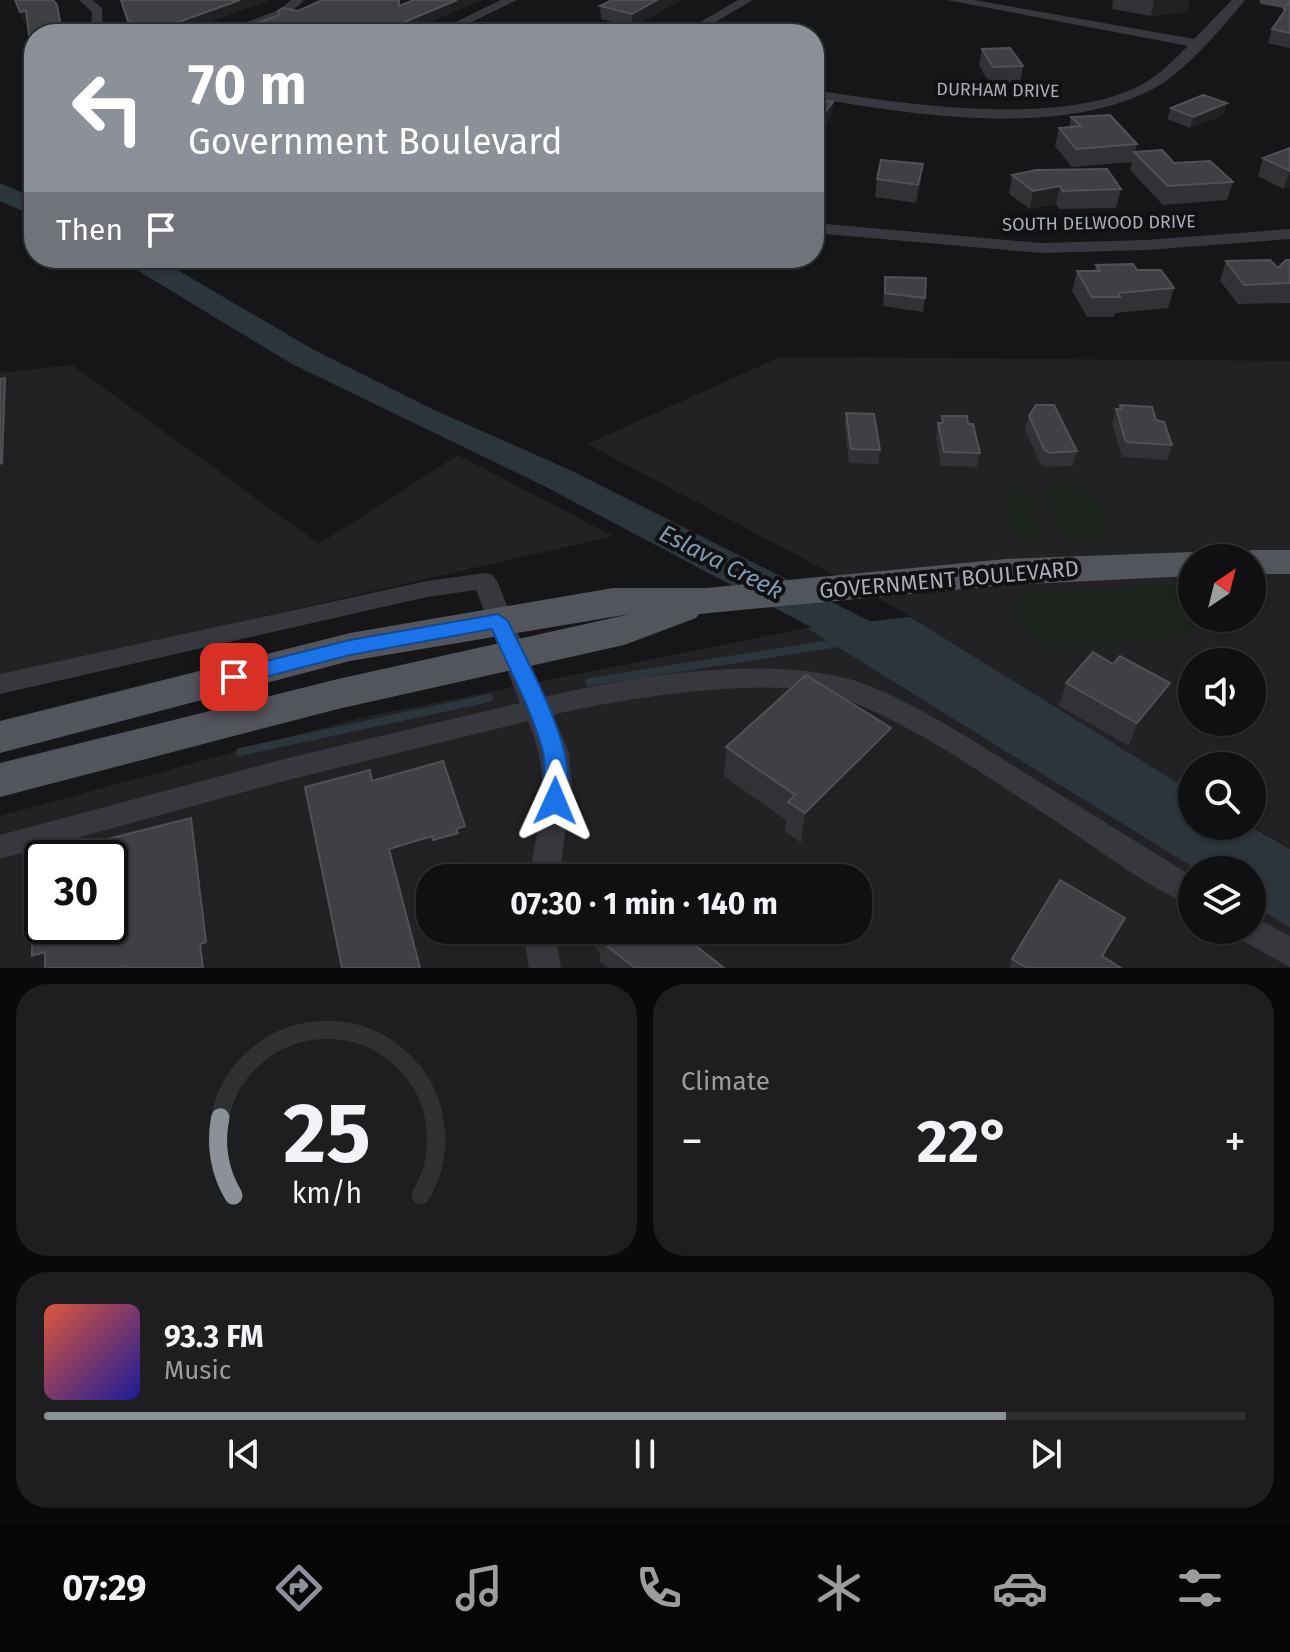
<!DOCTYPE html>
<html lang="en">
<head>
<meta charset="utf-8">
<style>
  :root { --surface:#101012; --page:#1e1e20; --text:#f1f3f6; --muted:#9c9d9f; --line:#303032; --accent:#8c9099 }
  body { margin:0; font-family:"Fira Sans",sans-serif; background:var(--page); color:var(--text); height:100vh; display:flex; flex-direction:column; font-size:30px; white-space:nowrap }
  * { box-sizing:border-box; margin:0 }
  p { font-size:26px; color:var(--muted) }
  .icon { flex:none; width:44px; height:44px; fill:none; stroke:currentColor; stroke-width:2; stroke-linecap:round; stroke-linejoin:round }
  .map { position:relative; height:968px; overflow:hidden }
  .panel { display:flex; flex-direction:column; gap:16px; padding:16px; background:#09090a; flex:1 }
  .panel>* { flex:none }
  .guide { position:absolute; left:24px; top:24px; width:800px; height:244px; border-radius:32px; box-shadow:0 2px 6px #0004,0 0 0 2px var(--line); background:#8c9099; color:#fff; overflow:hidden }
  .needle { width:52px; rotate:35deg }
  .fabs { position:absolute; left:1178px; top:544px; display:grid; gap:16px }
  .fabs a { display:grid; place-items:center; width:88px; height:88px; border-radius:50%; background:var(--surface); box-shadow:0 2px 6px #0004,0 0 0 2px var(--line); font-size:40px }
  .speed { position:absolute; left:24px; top:840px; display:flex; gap:16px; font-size:40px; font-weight:700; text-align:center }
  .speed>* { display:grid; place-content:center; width:104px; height:104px; border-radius:50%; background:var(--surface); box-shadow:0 2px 6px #0004,0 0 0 2px var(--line); line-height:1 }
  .speed .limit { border:4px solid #111; border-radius:12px; background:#fff; color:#111 }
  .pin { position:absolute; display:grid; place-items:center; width:68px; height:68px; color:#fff; margin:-34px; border-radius:16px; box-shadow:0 4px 12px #0006 }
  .me { position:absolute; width:88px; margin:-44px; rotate:1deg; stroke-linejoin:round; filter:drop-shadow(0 0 6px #0008) }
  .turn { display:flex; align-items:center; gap:28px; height:168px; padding:0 32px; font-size:36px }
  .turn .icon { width:104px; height:104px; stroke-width:2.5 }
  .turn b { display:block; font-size:56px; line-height:68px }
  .then { display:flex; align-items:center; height:76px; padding:0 32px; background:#0003; gap:16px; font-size:30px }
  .big { font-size:60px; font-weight:700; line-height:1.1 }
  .panel .widget { flex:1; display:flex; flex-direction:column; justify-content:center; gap:12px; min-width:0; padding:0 28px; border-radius:32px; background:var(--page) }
  .panel .dial { align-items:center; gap:0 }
  .dial svg { height:208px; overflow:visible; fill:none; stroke:var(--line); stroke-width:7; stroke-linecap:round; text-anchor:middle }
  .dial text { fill:var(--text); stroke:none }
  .song { display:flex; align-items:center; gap:24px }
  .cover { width:96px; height:96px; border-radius:12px; background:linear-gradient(135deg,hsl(10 70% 55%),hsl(240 70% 35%)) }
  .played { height:8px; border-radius:4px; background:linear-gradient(90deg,var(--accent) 80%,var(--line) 80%) }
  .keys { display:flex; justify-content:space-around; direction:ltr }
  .heat { display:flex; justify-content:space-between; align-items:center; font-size:44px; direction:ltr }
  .panel .tiles { flex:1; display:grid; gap:16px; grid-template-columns:1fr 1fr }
  .widget:last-child { grid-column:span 2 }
  .trip { position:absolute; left:416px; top:864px; width:456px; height:80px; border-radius:32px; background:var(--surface); box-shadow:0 2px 6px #0004,0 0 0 2px var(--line); font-weight:700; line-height:80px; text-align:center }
  .menu { display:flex; height:128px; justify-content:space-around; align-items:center; background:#060607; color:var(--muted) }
  .menu .icon { width:56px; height:56px }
  .menu .active { color:var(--accent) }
  .menu b { font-size:36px; color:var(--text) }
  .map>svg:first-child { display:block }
  .built { fill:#222225; fill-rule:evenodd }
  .green { fill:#1c231d }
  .water { fill:#2c353c }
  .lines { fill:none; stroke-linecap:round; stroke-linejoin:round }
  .stream { stroke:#2c353c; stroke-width:8 }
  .river { fill:#2c353c; fill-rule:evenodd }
  .street { fill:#37383d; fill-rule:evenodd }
  .secondary { fill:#45474d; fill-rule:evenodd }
  .primary { fill:#53555c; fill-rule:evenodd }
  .wall { fill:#323236 }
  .shaded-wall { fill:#212124 }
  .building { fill:#3f3f44; stroke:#4f5156; stroke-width:2; fill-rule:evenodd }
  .route { fill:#1a73e8; stroke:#114b97; stroke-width:2 }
  .labels { text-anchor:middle; stroke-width:8; stroke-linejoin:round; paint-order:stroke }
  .far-street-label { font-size:18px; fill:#a8adb8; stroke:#111113 }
  .street-label { font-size:22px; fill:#a8adb8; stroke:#111113 }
  .water-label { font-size:24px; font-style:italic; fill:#7f9bb3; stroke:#111113 }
</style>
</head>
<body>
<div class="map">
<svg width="1290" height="968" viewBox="0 0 1290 968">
  <rect width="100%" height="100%" fill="#161618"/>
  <g class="built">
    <path d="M780,357L1290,361V848L1252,826V766H1192V792L1018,688L900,610L587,444ZM1192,558H1252V618H1192ZM1192,662H1252V722H1192Z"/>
    <path d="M72,365L319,544L458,455L613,536L0,677V373Z"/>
    <path d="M807,628L1197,870H1192V930H1252V904L1290,928V968H0V816L359,718ZM42,858H110V926H42ZM430,878H858V930H430Z"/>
  </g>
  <g class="green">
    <path d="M1064,482C1085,485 1118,515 1103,537L1069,538L1057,525L1046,496L1051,488Z"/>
    <path d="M1020,490L1031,498L1039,534L1030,539L1015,535L1004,499L1010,492Z"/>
    <path d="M1167,584C1188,587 1192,598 1192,618H1197L1195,629L1186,636C1154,638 1068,653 1042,642C1026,635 1020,625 1014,610L1022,597L1034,592Z"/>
  </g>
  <path class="water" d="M910,617L1192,792V826H1250L1290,849V928L1252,904V870H1197L807,628Z"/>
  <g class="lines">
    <g class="stream">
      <path d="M589,682L838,643"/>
      <path d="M240,752L489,698"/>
    </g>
    <g class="river">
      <path d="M0,183L34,198V216L0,201Z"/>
      <path d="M123,258H157L314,350L430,408L572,471L899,636L905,647L899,658L884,662L869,658L546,487L292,364L127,264Z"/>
    </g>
    <g class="street">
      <path d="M79,0H92L102,8L103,34H91L92,12Z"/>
      <path d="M291,0H304C284,23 246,34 216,34L279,10Z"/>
      <path d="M501,0H517L447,34H431Z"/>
      <path d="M738,0H753L695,34H680Z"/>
      <path d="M947,0H974L1194,39L1232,0H1245C1223,27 1184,73 1153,89C1059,138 914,115 814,98V90C902,104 1067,129 1146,82C1162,73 1175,58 1188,46Z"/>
      <path d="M814,223L1042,243L1146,240L1290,229V239L1146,250L1042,253L814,233Z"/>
      <path d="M485,573L493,575L497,581L544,697C633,676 756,656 845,678C894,690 962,734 1006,761C1068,799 1130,838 1192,876V905C1150,890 1096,847 1057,822C988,778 919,727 842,698C777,673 620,699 552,715L569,752L572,784L559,878H529C539,817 553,780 528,721L288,780L0,859V835L288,758L520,703L476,590L427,597L0,694V674L427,581Z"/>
      <path d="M1252,916L1290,936V967L1241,940L1236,930H1252Z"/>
      <path d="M523,930H555L561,968H529Z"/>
    </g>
    <path class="secondary" d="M1259,0H1290V9L1261,4Z"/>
    <g class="primary">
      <path d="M1252,550H1290V574H1252V558H1236L1239,553Z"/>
      <path d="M1192,552L1207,558H1192V576L1006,585L699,614L696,618L624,645L338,709L0,797V763L338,679L630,614L350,661L0,753V721L350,633L613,588H706L1006,559Z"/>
    </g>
  </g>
  <g class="wall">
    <path d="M15,0L57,5L63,34H34V60L31,51L28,22L24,23Z"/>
    <path d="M120,0H269L177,34H137L130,32Z"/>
    <path d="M611,0H681L632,27L601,19L600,6Z"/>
    <path d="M1113,0H1189L1187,12L1151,16L1112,9Z"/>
    <path d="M1290,1V48L1268,43L1272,29L1281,16L1284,9Z"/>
    <path d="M982,49L1023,66L1020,83L990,84L979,66Z"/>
    <path d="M814,99L833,102L831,117L816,138L814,137Z"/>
    <path d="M1171,108L1224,115L1190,128L1167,119Z"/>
    <path d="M1071,117L1137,144L1135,152L1233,182L1227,200L1163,205L1130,170L1132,162L1072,167L1055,146L1059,128L1069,127Z"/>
    <path d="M1290,148V187L1283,189L1258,176L1263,158Z"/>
    <path d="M1012,175L1121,189L1116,208L1059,209L1056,204L1030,209L1009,194Z"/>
    <path d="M877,179L921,183L916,203L875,197Z"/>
    <path d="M1290,260V303L1238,304L1220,281L1226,261L1278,268Z"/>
    <path d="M1096,265L1137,270L1174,288L1168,308L1115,313L1114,317H1087L1072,291L1077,271H1095Z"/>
    <path d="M885,277L925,298L923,312L883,306Z"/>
    <path d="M1120,405L1156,420L1172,445L1167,460L1122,457L1112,423L1116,409H1119Z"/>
    <path d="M846,413L880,450L878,464L849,463L845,427Z"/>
    <path d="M942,416L968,424L980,453L977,467L941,466L936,437L938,423H941Z"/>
    <path d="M1029,416L1077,451L1073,466L1046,467L1040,463L1025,430Z"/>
    <path d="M1066,683H1170L1162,705L1129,746L1059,706Z"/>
    <path d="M891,728L886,758L801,843L785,831L786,820L724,776L726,747Z"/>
    <path d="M591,930H599L724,968H608L600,962V953L592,945Z"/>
    <path d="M1116,940L1105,958L1121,968H1009L1012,959Z"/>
  </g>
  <g class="shaded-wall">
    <path d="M240,0H269L177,34H157L156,30Z"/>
    <path d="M457,0H482L403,34H376Z"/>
    <path d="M657,0H681L632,27V14Z"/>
    <path d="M1154,0H1189L1187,12L1151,16Z"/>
    <path d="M26,11L29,22L24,23L20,12Z"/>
    <path d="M833,102L831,117L816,138L817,122Z"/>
    <path d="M1227,103L1224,115L1190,128L1193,117Z"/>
    <path d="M923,164L921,183L916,203L918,185Z"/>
    <path d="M1290,171V187L1283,189Z"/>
    <path d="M1060,186L1056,204L1030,209L1033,191Z"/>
    <path d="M5,378L15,405L13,492L0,494V464Z"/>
    <path d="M1170,683L1162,705L1129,746L1137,723Z"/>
    <path d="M891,728L886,758L801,843L805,813Z"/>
    <path d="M191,818L200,845L216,968H203Z"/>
    <path d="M465,826L469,855L461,857L462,861L438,869L433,840Z"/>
    <path d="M432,836L436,864L395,877L389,849Z"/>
    <path d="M1125,918L1116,940L1100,968L1102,956Z"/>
    <path d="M45,952L53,968H39L32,956Z"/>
  </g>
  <g class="building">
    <path d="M15,0H53L57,5L62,32L63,34H34V52L31,51L26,11L20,12Z"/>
    <path d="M121,0H240L156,30L128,21Z"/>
    <path d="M322,0H399V6L414,0H457L376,34H230L279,15L278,11L283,8L298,11Z"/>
    <path d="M612,0H657L632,14L600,6Z"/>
    <path d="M1290,1V33L1272,29L1286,9H1284Z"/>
    <path d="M557,26L585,34H541Z"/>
    <path d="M1010,48L1023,66L993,67L982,49Z"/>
    <path d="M1203,95L1227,103L1193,117L1171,108Z"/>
    <path d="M814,99L833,102L817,122H814Z"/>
    <path d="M1110,115L1137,144L1076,149L1059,128L1081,126L1071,117Z"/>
    <path d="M1290,148V171L1263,158Z"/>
    <path d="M1162,150L1174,163L1210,161L1233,182L1168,186L1134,152Z"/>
    <path d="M881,160L923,164L918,185L877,179Z"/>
    <path d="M1107,169L1121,189L1063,191L1060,186L1033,191L1012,175L1036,170Z"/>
    <path d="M1270,260L1278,268L1286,260H1290V283L1244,285L1226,261Z"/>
    <path d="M1133,264L1137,270H1161L1174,288L1118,293L1120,297H1092L1077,271H1100L1096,265Z"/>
    <path d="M885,277L926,278L925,298L885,293Z"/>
    <path d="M5,378L2,463L0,464V379Z"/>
    <path d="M1036,405H1054L1077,451L1050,453L1044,449L1029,416Z"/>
    <path d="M1120,405L1152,407L1156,420L1164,422L1172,445L1126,442L1116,409H1121Z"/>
    <path d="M846,413L874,414L880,450L851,449Z"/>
    <path d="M942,416H967L968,424H973L980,453L944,452L938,423H943Z"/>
    <path d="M1093,652L1113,664L1120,656L1170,683L1137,723L1066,683Z"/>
    <path d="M806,675L891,728L805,813L788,802L795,795L726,747Z"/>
    <path d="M443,761L465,826L456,829L458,833L433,840L432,836L389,849L420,968H342L305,787L370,770L372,781Z"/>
    <path d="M191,818L206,942L200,944L203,968H126V966L121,968H45V952L32,956V859L56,852V849L79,842L80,846ZM42,858H110V926H42Z"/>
    <path d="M1060,880L1125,918L1102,956L1121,968H1027L1012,959Z"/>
    <path d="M599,930H676L724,968H635L599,940L604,935Z"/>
  </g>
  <path class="route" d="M498,614L508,621C528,665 586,762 563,807L555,810L546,807C540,795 547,768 543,752C533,712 508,667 492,629L350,655L234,685L223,677L234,669L350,640Z"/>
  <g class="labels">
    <g class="far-street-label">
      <text transform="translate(998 90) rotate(1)" y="6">DURHAM DRIVE</text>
      <text transform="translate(1099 223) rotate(-1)" y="6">SOUTH DELWOOD DRIVE</text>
    </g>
    <g class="street-label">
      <text transform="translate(949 579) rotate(-5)" y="8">GOVERNMENT BOULEVARD</text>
    </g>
    <g class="water-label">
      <text transform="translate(721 562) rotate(27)" y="8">Eslava Creek</text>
    </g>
  </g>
</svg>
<div class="fabs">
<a><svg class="needle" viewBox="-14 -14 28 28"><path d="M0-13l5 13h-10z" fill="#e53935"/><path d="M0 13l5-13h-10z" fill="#9c9d9f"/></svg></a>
<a><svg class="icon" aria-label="sound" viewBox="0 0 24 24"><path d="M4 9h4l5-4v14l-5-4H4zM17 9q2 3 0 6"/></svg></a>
<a><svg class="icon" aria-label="search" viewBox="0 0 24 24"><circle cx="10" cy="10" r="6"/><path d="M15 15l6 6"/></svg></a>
<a><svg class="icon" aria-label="layers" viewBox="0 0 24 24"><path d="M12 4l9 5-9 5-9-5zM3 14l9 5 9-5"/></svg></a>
</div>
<div class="speed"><div class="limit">30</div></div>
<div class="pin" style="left:234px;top:677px;background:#d93025"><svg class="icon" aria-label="arrive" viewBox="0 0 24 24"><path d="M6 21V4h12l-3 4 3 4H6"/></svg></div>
<svg class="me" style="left:555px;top:801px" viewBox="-20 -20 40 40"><path d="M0-17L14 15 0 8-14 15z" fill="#1a73e8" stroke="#fff" stroke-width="4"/></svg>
<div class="trip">07:30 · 1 min · 140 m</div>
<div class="guide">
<div class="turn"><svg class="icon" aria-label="left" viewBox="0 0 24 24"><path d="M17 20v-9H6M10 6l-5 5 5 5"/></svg><div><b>70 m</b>Government Boulevard</div></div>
<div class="then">Then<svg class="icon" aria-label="arrive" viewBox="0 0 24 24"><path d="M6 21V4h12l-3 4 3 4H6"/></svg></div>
</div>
</div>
<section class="panel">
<div class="tiles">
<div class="widget dial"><svg viewBox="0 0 100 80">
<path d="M14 69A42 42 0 1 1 86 69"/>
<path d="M14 69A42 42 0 0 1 9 39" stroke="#8c9099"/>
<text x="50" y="56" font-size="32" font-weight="700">25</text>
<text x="50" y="72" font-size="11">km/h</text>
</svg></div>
<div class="widget"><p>Climate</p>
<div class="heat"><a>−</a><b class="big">22°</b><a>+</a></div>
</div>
<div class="widget">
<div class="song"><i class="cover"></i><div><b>93.3 FM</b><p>Music</p></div></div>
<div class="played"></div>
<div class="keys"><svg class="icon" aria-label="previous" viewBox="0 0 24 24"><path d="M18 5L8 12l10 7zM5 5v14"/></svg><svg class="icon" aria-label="pause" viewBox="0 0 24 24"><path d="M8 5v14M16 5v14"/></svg><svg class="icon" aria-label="next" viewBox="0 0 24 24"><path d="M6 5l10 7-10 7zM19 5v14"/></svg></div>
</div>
</div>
</section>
<nav class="menu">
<b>07:29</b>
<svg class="icon active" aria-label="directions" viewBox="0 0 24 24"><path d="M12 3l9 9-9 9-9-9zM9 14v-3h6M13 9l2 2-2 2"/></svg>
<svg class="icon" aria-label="music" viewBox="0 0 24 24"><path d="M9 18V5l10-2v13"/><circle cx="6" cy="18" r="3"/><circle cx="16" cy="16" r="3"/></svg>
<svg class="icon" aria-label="phone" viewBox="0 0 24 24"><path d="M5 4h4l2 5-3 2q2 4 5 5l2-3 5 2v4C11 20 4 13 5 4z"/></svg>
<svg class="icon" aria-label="climate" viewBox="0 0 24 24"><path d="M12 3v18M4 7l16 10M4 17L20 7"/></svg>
<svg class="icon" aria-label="car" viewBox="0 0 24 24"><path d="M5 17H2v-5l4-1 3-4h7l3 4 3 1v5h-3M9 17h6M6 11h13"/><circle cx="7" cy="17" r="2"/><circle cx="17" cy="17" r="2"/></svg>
<svg class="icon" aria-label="filters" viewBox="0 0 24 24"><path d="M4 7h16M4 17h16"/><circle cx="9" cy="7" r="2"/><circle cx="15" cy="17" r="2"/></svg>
</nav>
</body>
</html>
